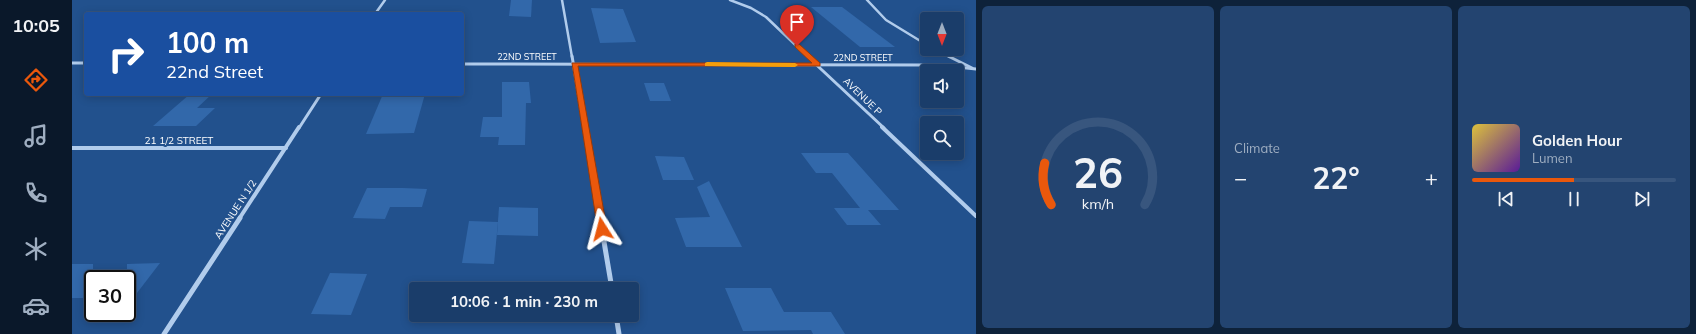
<!DOCTYPE html>
<html lang="en">
<head>
<meta charset="utf-8">
<style>
  :root { --surface:#1a3d6a; --page:#234470; --text:#f1f3f6; --muted:#9faec1; --line:#38567e; --accent:#ea580c }
  body { margin:0; font-family:Mulish,sans-serif; background:var(--page); color:var(--text); height:100vh; display:flex; flex-direction:column; font-size:15px; white-space:nowrap }
  * { box-sizing:border-box; margin:0 }
  p { font-size:13px; color:var(--muted) }
  .icon { flex:none; width:22px; height:22px; fill:none; stroke:currentColor; stroke-width:2; stroke-linecap:round; stroke-linejoin:round }
  .map { position:relative; flex:1; overflow:hidden }
  .panel { display:flex; flex-direction:column; gap:6px; padding:6px; background:#0e223a; width:720px }
  .panel>* { flex:none }
  .top-card { position:absolute; left:12px; top:12px; width:380px; height:84px; border-radius:4px; box-shadow:0 2px 10px #0003,0 0 0 1px var(--line); background:#1a4fa0; color:#fff; overflow:hidden }
  .needle { width:26px; rotate:180deg }
  .tools { position:absolute; left:848px; top:12px; display:grid; gap:8px }
  .tools a { display:grid; place-items:center; width:44px; height:44px; border-radius:4px; background:var(--surface); box-shadow:0 2px 10px #0003,0 0 0 1px var(--line); font-size:20px }
  .speed { position:absolute; left:12px; top:270px; display:flex; gap:8px; font-size:20px; font-weight:700; text-align:center }
  .speed>* { display:grid; place-content:center; width:52px; height:52px; border-radius:50%; background:var(--surface); box-shadow:0 2px 10px #0003,0 0 0 1px var(--line); line-height:1 }
  .speed .limit { border:2px solid #111; border-radius:6px; background:#fff; color:#111 }
  .pin { position:absolute; display:grid; place-items:center; width:34px; height:34px; color:#fff; margin:-41px -17px; border-radius:50% 50% 50% 0; rotate:-45deg; box-shadow:0 0 4px #0007 }
  .pin .icon { rotate:45deg }
  .me { position:absolute; width:44px; margin:-22px; rotate:351deg; stroke-linejoin:round; filter:drop-shadow(0 0 3px #0008) }
  .turn { display:flex; align-items:center; gap:14px; height:84px; padding:0 16px; font-size:18px }
  .turn .icon { width:52px; height:52px; stroke-width:2.5 }
  .turn b { display:block; font-size:28px; line-height:34px }
  .big { font-size:30px; font-weight:700; line-height:1.1 }
  .panel .widget { flex:1; display:flex; flex-direction:column; justify-content:center; gap:6px; min-width:0; padding:0 14px; border-radius:6px; background:var(--page) }
  .panel .dial { align-items:center; gap:0 }
  .dial svg { height:104px; overflow:visible; fill:none; stroke:var(--line); stroke-width:7; stroke-linecap:round; text-anchor:middle }
  .dial text { fill:var(--text); stroke:none }
  .song { display:flex; align-items:center; gap:12px }
  .cover { width:48px; height:48px; border-radius:6px; background:linear-gradient(135deg,hsl(50 70% 55%),hsl(270 70% 35%)) }
  .played { height:4px; border-radius:2px; background:linear-gradient(90deg,var(--accent) 50%,var(--line) 50%) }
  .keys { display:flex; justify-content:space-around; direction:ltr }
  .heat { display:flex; justify-content:space-between; align-items:center; font-size:22px; direction:ltr }
  .panel .tiles { flex:1; display:grid; gap:6px; grid-template-columns:repeat(3,1fr) }
  .trip { position:absolute; left:337px; top:282px; width:230px; height:40px; border-radius:4px; background:var(--surface); box-shadow:0 2px 10px #0003,0 0 0 1px var(--line); font-weight:700; line-height:40px; text-align:center }
  main { display:flex; flex:1; min-height:0 }
  .menu { display:flex; flex-direction:column; width:72px; justify-content:space-around; align-items:center; background:#0a182a; color:var(--muted) }
  .menu .icon { width:28px; height:28px }
  .menu .active { color:var(--accent) }
  .menu b { font-size:18px; color:var(--text) }
  .map>svg:first-child { display:block }
  .building { fill:#3268aa }
  .lines { fill:none; stroke-linecap:round; stroke-linejoin:round }
  .minor-far3 { stroke:#b1ccec; stroke-width:2.5 }
  .minor-far2 { stroke:#b1ccec; stroke-width:3 }
  .minor-far1 { stroke:#b1ccec; stroke-width:4 }
  .minor { stroke:#b1ccec; stroke-width:5 }
  .route { fill:#ea580c; stroke:#983908 }
  .slow { fill:#f59e0b }
  .labels { text-anchor:middle; stroke-width:4; stroke-linejoin:round; paint-order:stroke }
  .far-street-label { font-size:9px; fill:#fff; stroke:#22518d }
  .street-label { font-size:10px; fill:#fff; stroke:#22518d }
</style>
</head>
<body>
<main>
<nav class="menu">
<b>10:05</b>
<svg class="icon active" aria-label="directions" viewBox="0 0 24 24"><path d="M12 3l9 9-9 9-9-9zM9 14v-3h6M13 9l2 2-2 2"/></svg>
<svg class="icon" aria-label="music" viewBox="0 0 24 24"><path d="M9 18V5l10-2v13"/><circle cx="6" cy="18" r="3"/><circle cx="16" cy="16" r="3"/></svg>
<svg class="icon" aria-label="phone" viewBox="0 0 24 24"><path d="M5 4h4l2 5-3 2q2 4 5 5l2-3 5 2v4C11 20 4 13 5 4z"/></svg>
<svg class="icon" aria-label="climate" viewBox="0 0 24 24"><path d="M12 3v18M4 7l16 10M4 17L20 7"/></svg>
<svg class="icon" aria-label="car" viewBox="0 0 24 24"><path d="M5 17H2v-5l4-1 3-4h7l3 4 3 1v5h-3M9 17h6M6 11h13"/><circle cx="7" cy="17" r="2"/><circle cx="17" cy="17" r="2"/></svg>
</nav>
<div class="map">
<svg width="904" height="334" viewBox="0 0 904 334">
  <rect width="100%" height="100%" fill="#22518d"/>
  <g class="building">
    <path d="M439,0H460L459,17L437,16Z"/>
    <path d="M739,7H770L823,47H788Z"/>
    <path d="M519,8L551,9L564,42L528,43Z"/>
    <path d="M430,82H457L459,103H454L453,145H426L427,137H408L411,117H430Z"/>
    <path d="M572,83H592L599,101H578Z"/>
    <path d="M118,94H140L125,108H143L124,126H81Z"/>
    <path d="M311,94H353L342,133L294,134Z"/>
    <path d="M729,153H776L827,210H796L809,225H775L762,208H788L760,173H744Z"/>
    <path d="M583,156L612,157L622,180H591Z"/>
    <path d="M637,181L670,247H614L603,218L638,217L625,187Z"/>
    <path d="M295,188H331L355,189L350,207H318L313,219L281,218Z"/>
    <path d="M427,207L466,208V236L425,235Z"/>
    <path d="M397,221L426,222L422,264L390,263Z"/>
    <path d="M88,263L55,306V264Z"/>
    <rect x="0" y="264" width="21" height="34"/>
    <path d="M258,273L295,274L279,315L239,314Z"/>
    <path d="M653,288H699L712,312H759L773,334H741L739,330L671,331Z"/>
  </g>
  <g class="lines">
    <g class="minor-far3">
      <path d="M490,0L500,57"/>
      <path d="M658,0L679,8L694,17L736,57"/>
      <path d="M795,0L814,20L855,45"/>
      <path d="M303,14L313,0"/>
      <path d="M863,49L878,57"/>
    </g>
    <g class="minor-far2">
      <path d="M500,56L512,128"/>
      <path d="M735,56L812,128"/>
      <path d="M876,56L900,68"/>
      <path d="M0,63H14"/>
      <path d="M390,64L866,65L904,69"/>
      <path d="M227,128L249,94"/>
    </g>
    <g class="minor-far1">
      <path d="M512,127L528,219"/>
      <path d="M810,127L904,216"/>
      <path d="M0,148H214"/>
      <path d="M167,219L227,127"/>
    </g>
    <g class="minor">
      <path d="M528,218L540,289"/>
      <path d="M544,315L547,334"/>
      <path d="M92,334L168,218"/>
    </g>
  </g>
  <path class="route" d="M723,44H727L748,63V66H506L535,229L530,233L526,232L500,63H740L723,47Z"/>
  <path class="slow" d="M635,62L723,63L726,65L723,67L633,66V63Z"/>
  <g class="labels">
    <g class="far-street-label">
      <text x="455" y="60">22ND STREET</text>
      <text x="791" y="61">22ND STREET</text>
    </g>
    <g class="street-label">
      <text transform="translate(791 96) rotate(44)" y="4">AVENUE P</text>
      <text x="107" y="144">21 1/2 STREET</text>
      <text transform="translate(163 209) rotate(-57)" y="4">AVENUE N 1/2</text>
    </g>
  </g>
</svg>
<div class="tools">
<a><svg class="needle" viewBox="-14 -14 28 28"><path d="M0-13l5 13h-10z" fill="#e53935"/><path d="M0 13l5-13h-10z" fill="#9faec1"/></svg></a>
<a><svg class="icon" aria-label="sound" viewBox="0 0 24 24"><path d="M4 9h4l5-4v14l-5-4H4zM17 9q2 3 0 6"/></svg></a>
<a><svg class="icon" aria-label="search" viewBox="0 0 24 24"><circle cx="10" cy="10" r="6"/><path d="M15 15l6 6"/></svg></a>
</div>
<div class="speed"><div class="limit">30</div></div>
<div class="pin" style="left:725px;top:46px;background:#d93025"><svg class="icon" aria-label="arrive" viewBox="0 0 24 24"><path d="M6 21V4h12l-3 4 3 4H6"/></svg></div>
<svg class="me" style="left:530px;top:229px" viewBox="-20 -20 40 40"><path d="M0-17L14 15 0 8-14 15z" fill="#ea580c" stroke="#fff" stroke-width="4"/></svg>
<div class="trip">10:06 · 1 min · 230 m</div>
<div class="top-card">
<div class="turn"><svg class="icon" aria-label="right" viewBox="0 0 24 24"><path d="M7 20v-9h11M14 6l5 5-5 5"/></svg><div><b>100 m</b>22nd Street</div></div>
</div>
</div>
<section class="panel">
<div class="tiles">
<div class="widget dial"><svg viewBox="0 0 100 80">
<path d="M14 69A42 42 0 1 1 86 69"/>
<path d="M14 69A42 42 0 0 1 9 37" stroke="#ea580c"/>
<text x="50" y="56" font-size="32" font-weight="700">26</text>
<text x="50" y="72" font-size="11">km/h</text>
</svg></div>
<div class="widget"><p>Climate</p>
<div class="heat"><a>−</a><b class="big">22°</b><a>+</a></div>
</div>
<div class="widget">
<div class="song"><i class="cover"></i><div><b>Golden Hour</b><p>Lumen</p></div></div>
<div class="played"></div>
<div class="keys"><svg class="icon" aria-label="previous" viewBox="0 0 24 24"><path d="M18 5L8 12l10 7zM5 5v14"/></svg><svg class="icon" aria-label="pause" viewBox="0 0 24 24"><path d="M8 5v14M16 5v14"/></svg><svg class="icon" aria-label="next" viewBox="0 0 24 24"><path d="M6 5l10 7-10 7zM19 5v14"/></svg></div>
</div>
</div>
</section>
</main>
</body>
</html>
